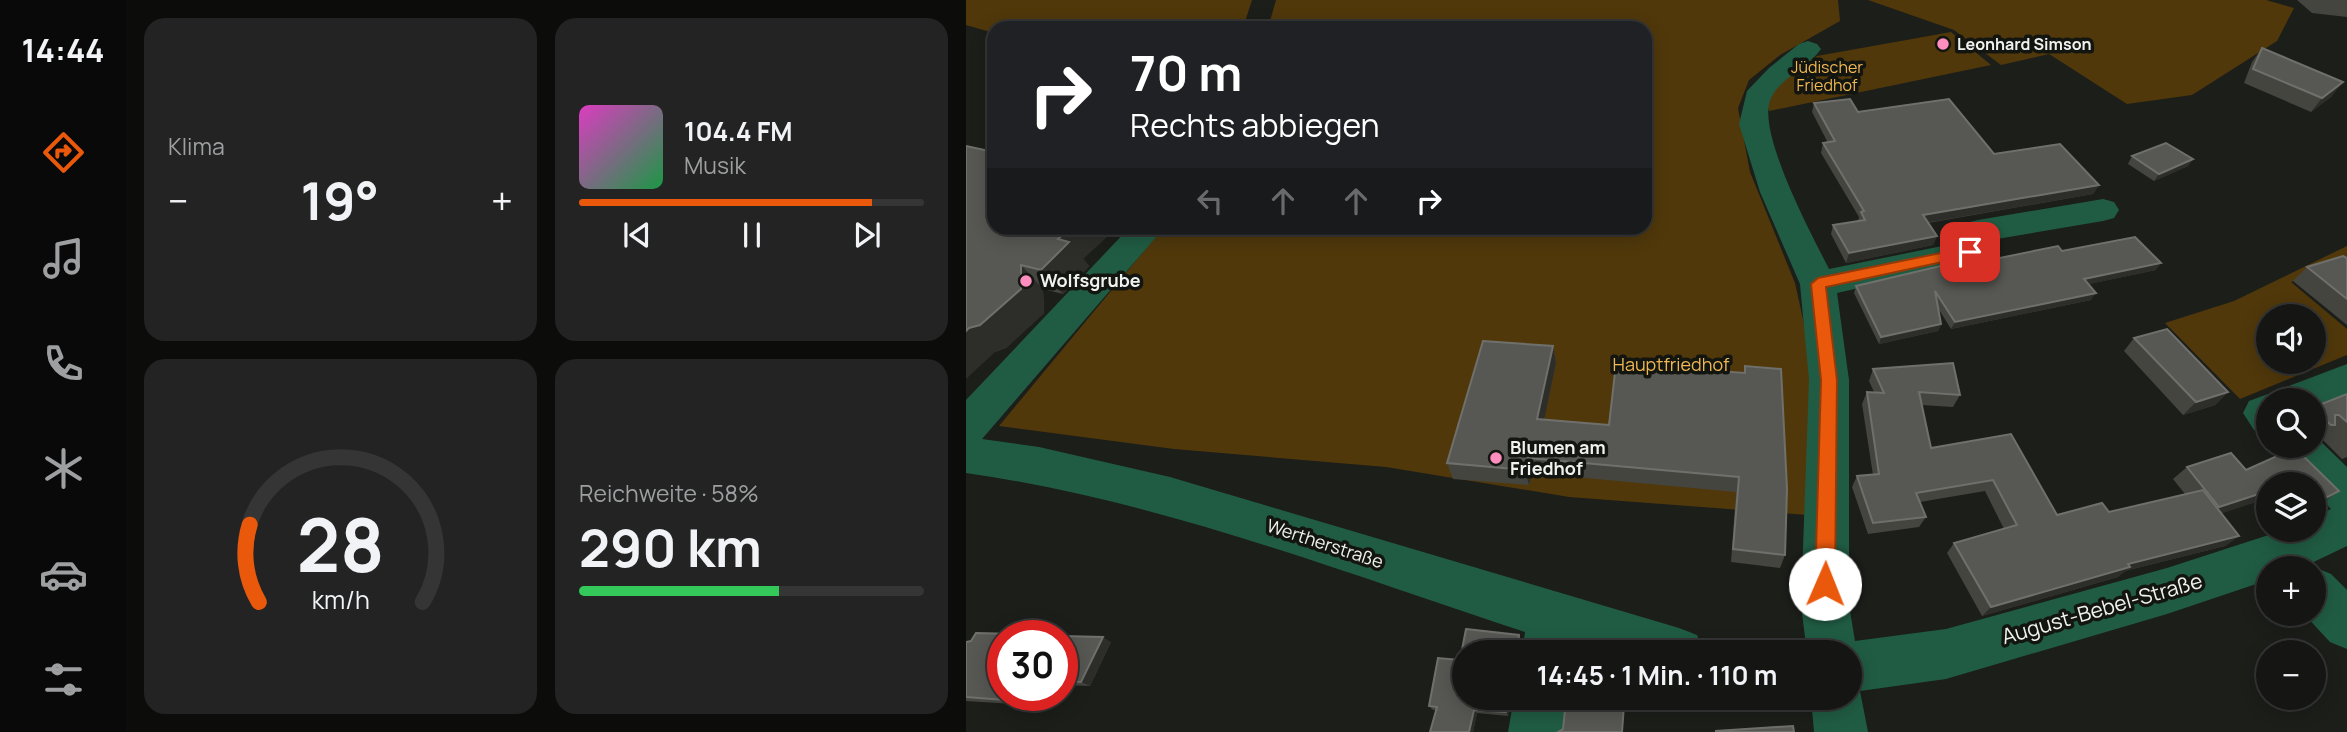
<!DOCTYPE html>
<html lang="de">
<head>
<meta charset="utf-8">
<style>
  :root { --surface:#151614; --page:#222322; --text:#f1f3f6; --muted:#9d9fa0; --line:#343534; --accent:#ea580c }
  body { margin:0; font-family:Manrope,sans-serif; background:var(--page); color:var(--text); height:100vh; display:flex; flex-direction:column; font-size:26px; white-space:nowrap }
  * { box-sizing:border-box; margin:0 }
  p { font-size:23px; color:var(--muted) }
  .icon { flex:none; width:38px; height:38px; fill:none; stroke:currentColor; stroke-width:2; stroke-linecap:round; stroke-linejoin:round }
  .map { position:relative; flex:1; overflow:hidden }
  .panel { display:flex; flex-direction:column; gap:18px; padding:18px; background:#0c0c0b; width:840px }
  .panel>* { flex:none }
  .banner { position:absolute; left:21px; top:21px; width:665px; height:214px; border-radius:21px; box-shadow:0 4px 18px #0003,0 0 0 2px var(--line); background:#202124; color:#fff; overflow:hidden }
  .buttons { position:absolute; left:1290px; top:304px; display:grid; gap:14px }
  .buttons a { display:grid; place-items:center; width:70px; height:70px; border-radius:50%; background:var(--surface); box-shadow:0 4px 18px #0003,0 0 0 2px var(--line); font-size:35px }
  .speed { position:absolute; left:21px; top:620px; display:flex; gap:14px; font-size:35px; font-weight:700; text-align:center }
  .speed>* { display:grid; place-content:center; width:91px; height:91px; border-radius:50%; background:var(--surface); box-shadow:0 4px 18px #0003,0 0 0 2px var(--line); line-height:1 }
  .speed .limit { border:10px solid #d22; background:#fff; color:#111 }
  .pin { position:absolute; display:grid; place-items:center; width:60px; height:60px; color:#fff; margin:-30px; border-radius:14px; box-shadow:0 4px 10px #0006 }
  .me { position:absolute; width:77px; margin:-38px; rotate:1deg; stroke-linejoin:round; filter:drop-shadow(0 0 5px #0008) }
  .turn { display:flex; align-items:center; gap:24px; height:147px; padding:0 28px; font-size:32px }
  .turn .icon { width:91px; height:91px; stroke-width:2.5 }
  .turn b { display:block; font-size:49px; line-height:60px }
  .lanes { display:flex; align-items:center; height:66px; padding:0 28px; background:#0003; justify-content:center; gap:35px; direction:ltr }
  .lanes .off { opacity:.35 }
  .big { font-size:52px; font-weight:700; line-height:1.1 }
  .panel .card { flex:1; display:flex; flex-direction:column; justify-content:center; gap:10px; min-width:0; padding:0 24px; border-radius:21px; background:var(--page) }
  .panel .dial { align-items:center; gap:0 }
  .dial svg { height:182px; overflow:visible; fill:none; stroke:var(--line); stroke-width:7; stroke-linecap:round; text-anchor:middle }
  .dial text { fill:var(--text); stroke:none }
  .song { display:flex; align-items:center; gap:21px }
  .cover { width:84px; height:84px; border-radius:10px; background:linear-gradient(135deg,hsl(310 70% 55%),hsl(140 70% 35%)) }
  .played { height:7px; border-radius:4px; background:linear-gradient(90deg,var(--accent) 85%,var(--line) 85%) }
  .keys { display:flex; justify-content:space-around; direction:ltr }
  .heat { display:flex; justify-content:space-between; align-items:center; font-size:38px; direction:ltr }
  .charge { height:10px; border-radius:5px; background:linear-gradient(90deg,#34c759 58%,var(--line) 0) }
  .panel .tiles { flex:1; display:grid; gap:18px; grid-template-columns:repeat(2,1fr) }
  .trip { position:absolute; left:486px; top:640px; width:410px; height:70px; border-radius:35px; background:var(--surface); box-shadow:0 4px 18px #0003,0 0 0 2px var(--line); font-weight:700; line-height:70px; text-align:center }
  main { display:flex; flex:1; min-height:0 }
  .menu { display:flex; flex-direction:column; width:126px; justify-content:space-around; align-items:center; background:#080908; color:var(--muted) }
  .menu .icon { width:49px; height:49px }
  .menu .active { color:var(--accent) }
  .menu b { font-size:32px; color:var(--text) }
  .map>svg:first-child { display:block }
  .green { fill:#50380b; fill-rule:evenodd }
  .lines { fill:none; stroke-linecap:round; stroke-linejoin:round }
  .minor { fill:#205c44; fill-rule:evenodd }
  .wall { fill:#454540 }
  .shaded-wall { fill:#2d2e29 }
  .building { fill:#575853; stroke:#6f706b; stroke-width:2 }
  .route { fill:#ea580c; stroke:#983908; stroke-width:2 }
  .poi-dot { fill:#fe8ebd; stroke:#131511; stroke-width:2.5 }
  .labels { text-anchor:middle; stroke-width:7; stroke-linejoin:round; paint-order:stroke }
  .far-poi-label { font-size:16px; font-weight:bold; fill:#f0f2ef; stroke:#131511; text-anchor:start }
  .far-park-label { font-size:16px; fill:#f1b852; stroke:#131511 }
  .poi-label { font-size:18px; font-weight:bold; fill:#f0f2ef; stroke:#131511; text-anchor:start }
  .park-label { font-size:18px; fill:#f1b852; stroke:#131511 }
  .street-label { font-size:18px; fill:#f0f2ef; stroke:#131511 }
  .near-street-label { font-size:21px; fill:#f0f2ef; stroke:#131511 }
</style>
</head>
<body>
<main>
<nav class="menu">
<b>14:44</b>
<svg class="icon active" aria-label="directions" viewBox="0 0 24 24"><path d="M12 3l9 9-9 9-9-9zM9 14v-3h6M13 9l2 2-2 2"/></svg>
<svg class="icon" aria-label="music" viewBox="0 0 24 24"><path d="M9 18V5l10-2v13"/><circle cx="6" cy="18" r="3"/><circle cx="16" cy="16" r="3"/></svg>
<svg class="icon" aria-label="phone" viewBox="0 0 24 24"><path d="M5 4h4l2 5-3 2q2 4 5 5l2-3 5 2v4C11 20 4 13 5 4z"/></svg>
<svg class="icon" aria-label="climate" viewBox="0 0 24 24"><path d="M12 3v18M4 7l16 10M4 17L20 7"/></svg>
<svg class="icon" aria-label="car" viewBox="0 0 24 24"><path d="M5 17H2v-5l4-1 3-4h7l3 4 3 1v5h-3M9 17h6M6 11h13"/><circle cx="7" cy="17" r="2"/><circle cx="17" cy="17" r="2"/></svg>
<svg class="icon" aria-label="filters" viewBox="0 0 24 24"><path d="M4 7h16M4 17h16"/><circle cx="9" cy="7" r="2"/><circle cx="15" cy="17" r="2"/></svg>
</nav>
<section class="panel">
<div class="tiles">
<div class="card"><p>Klima</p>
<div class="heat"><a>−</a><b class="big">19°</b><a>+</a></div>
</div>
<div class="card">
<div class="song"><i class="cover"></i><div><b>104.4 FM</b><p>Musik</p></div></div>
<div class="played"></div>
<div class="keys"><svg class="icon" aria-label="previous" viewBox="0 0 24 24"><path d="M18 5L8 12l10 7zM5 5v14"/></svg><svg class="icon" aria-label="pause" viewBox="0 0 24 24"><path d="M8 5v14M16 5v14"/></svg><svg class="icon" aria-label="next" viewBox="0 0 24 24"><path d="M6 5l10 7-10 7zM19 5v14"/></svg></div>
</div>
<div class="card dial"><svg viewBox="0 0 100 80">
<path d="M14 69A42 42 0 1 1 86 69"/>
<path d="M14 69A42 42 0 0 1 10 35" stroke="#ea580c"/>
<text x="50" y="56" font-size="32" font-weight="700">28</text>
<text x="50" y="72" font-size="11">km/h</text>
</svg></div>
<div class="card"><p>Reichweite · 58%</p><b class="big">290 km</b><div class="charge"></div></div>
</div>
</section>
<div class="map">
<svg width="1381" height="732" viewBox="0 0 1381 732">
  <rect width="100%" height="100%" fill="#1c1e1a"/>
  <g class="green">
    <path d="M0,0H286L277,28H28V33L0,25Z"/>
    <path d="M310,0H872L874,21L814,55L783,80L772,108L784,172L829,283L846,360L842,515L603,497L420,467L208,449L33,426L197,228H679V28H302Z"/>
    <path d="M902,0H1300L1328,8L1311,41L1226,95L1161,104L1083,54L1035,65L988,30Z"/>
    <path d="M985,32L1025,65L803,111L800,99L824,74L851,56Z"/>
    <path d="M1381,246V280L1365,268L1325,282L1381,329V355L1274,399L1199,323L1268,301ZM1302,317H1348V362H1302Z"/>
  </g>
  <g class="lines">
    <g class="minor">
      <path d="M842,41L851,44L855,49C842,68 815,77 805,98C789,130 847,237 863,269L991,243L1000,223L1012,220L1137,199L1148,202L1153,210L1148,218L1137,221L1025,240L1016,260L871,293L883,380V605L889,641L980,629L1201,568L1318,530H1348V517L1365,509L1348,491V485H1341L1316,459L1310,446H1348V435L1381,467V546L1333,569H1302V580L1201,614L980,679L894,691L902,732H848L845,698H884V653H841L835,605L843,380L834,284L794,192L773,124L781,91L803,68L833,44Z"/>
      <path d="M163,228H198L16,439L73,447L204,477L713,628L731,635L738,653H624L607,647L606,653H556L559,632C376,572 192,500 0,473V400Z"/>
      <path d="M1381,364V397L1348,411V401H1302V435L1288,430L1277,413L1283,401L1302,394L1311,397L1315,389Z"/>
      <path d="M1348,567L1365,574L1381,590V649L1364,642L1338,614H1348V569H1343Z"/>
      <path d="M548,698H600L596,732H542Z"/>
    </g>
  </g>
  <g class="wall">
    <path d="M1331,0H1381V17L1346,13Z"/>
    <path d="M1296,48L1366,96L1345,112L1278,83L1286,62Z"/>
    <path d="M848,103L892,112L1028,154L1133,185L1127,194L962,223L971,236L967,245L880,263L865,234L867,225L892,221L893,217L855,153L857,143H862L846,112Z"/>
    <path d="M28,152L123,266L97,294L77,289L78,313L40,348L29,352Z"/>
    <path d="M1166,156L1227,159L1222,166L1188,181L1162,164Z"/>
    <path d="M1096,251L1190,270L1123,284L1125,300L985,329L972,308L975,324L972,331L913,344L888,293L890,286L990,267Z"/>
    <path d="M1381,258V325L1327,281L1341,267Z"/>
    <path d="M1168,338L1262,392L1249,405L1217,415L1158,351Z"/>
    <path d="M587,346L590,363L578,420L643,425L778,373L779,366L819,555L814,568L765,562L770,492L566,473L563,485L487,479L481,463Z"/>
    <path d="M987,363L994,395L987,407L956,405L965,448L1045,434L1091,515L1136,503L1143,512L1219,494L1207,479L1221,467L1265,453L1280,470L1329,448L1373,491L1356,503L1348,507V485H1302V505L1296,500L1255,513L1273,536L1259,546L1159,571L1152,577L1016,616L981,553L988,543L1038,529L1019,491L954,502L960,517L953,527L902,534L886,487L891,476L907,475L896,404L901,392H908L903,381L907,369Z"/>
    <path d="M1381,394V457L1376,459L1354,437L1348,442V407Z"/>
    <path d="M500,629L553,635L555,640L554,651H558L559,653H499V698H546L542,716L511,713L507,732H464L470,710H467L463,706L472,658L494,660Z"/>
    <path d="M96,636L145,642L124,686L96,685Z"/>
    <path d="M0,642L37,695H67L62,705L0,701Z"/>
  </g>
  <g class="shaded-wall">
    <path d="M1377,82L1366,96L1345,112L1356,98Z"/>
    <path d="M1227,159L1222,166L1188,181L1193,174Z"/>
    <path d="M1133,185L1127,194L953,224L957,215Z"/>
    <path d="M105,228H151L117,259L123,266L97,294L75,270L92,239Z"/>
    <path d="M971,236L967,245L880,263L883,253Z"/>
    <path d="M1195,263L1190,270L1114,286L1118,279Z"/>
    <path d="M55,265L77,289L78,313L40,348L29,352L0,379V331Z"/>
    <path d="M1130,293L1125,300L985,329L989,322Z"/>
    <path d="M975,324L972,331L913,344L915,337Z"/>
    <path d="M587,346L590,363L575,435L571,419Z"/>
    <path d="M1262,392L1249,405L1217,415L1230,402Z"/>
    <path d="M562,458L566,473L563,485L559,470Z"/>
    <path d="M1302,491V495L1296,500L1239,519L1253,507Z"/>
    <path d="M1373,491L1356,503L1348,507V504Z"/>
    <path d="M1273,536L1259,546L1159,571L1152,577L1016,616L1025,607L1162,564Z"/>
    <path d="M553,635L555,640L554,653L552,650Z"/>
    <path d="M137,637L145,642L124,686L115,682Z"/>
    <path d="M55,695H67L62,705L52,701Z"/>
    <path d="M543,698H546L542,716L540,712Z"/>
    <path d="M508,710L511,713L507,732H503Z"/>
  </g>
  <g class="building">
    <path d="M1296,48L1377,82L1356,98L1287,69Z"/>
    <path d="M884,99L892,112L983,99L1028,154L1094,144L1133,185L957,215L971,236L883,253L867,225L899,220L895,212L898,211L857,143L869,141L848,103Z"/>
    <path d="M1200,143L1227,159L1193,174L1166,156Z"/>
    <path d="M0,146L28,152V228H105L92,239L103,242L75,270L55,265V289L14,325L3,328L0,331Z"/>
    <path d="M1169,237L1195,263L1118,279L1130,293L989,322L969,291L975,324L915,337L890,286L987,263L990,267L1092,246L1096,251Z"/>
    <path d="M1377,256L1381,258V299L1341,267Z"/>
    <path d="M1201,329L1262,392L1230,402L1168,338Z"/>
    <path d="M517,341L587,346L571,419L643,425L650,364L779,373V366L815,369L821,489L819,555L767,549L773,477L562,458L559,470L481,463Z"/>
    <path d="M987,363L994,395L953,392L965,448L1045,434L1091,515L1136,503L1143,512L1237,490L1273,536L1162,564L1164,567L1025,607L988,543L1051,525L1027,480L950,493L960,517L907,523L891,476L913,474L901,392L918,393L907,369Z"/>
    <path d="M1381,394V422L1373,415H1369V425H1365L1348,410V407Z"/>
    <path d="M1329,448L1373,491L1348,504V485H1302V491L1253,507L1221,467L1265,453L1280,470Z"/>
    <path d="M500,629L553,635L552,650L558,651V653H499V698H543L540,712L508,710L503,732H464L471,707L463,706L472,658L494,660Z"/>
    <path d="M10,633L85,635H37V695H55L52,701L0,697V642L5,641Z"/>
    <path d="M96,636L137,637L115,682L96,681Z"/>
    <path d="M600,701L658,705L656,732H592L597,729Z"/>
    <path d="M827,726L828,732H750V731Z"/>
  </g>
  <path class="route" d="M1004,247L1011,252L1009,255L860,287L871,380L869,584L866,591L859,594L852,591L849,584L855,380L845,284L852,278Z"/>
  <g class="poi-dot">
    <circle cx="977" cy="44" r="7"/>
    <circle cx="60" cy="281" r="7"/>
    <circle cx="530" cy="458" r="7"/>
  </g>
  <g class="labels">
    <g class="far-poi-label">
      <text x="991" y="50">Leonhard Simson</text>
    </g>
    <g class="far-park-label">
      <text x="861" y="73">Jüdischer<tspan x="861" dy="18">Friedhof</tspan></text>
    </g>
    <g class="poi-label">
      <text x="74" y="287">Wolfsgrube</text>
      <text x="544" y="454">Blumen am<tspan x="544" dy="21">Friedhof</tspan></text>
    </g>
    <g class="park-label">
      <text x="705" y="371">Hauptfriedhof</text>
    </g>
    <g class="street-label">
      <text transform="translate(359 544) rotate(18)" y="6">Wertherstraße</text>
    </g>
    <g class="near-street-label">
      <text transform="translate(1136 609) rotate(-16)" y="7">August-Bebel-Straße</text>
    </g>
  </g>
</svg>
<div class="buttons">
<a><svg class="icon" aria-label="sound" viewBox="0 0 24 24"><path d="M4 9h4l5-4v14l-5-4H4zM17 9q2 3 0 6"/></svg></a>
<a><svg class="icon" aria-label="search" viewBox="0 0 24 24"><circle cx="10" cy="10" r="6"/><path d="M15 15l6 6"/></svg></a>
<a><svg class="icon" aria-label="layers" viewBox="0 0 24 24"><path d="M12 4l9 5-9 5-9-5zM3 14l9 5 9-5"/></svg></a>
<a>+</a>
<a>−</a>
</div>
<div class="speed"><div class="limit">30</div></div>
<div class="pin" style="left:1004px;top:252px;background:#d93025"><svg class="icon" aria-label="arrive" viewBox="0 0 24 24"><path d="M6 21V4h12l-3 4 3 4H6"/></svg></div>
<svg class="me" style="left:859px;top:584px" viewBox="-20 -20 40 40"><circle r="19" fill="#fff"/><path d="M0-13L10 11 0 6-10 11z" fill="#ea580c"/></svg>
<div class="trip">14:45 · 1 Min. · 110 m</div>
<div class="banner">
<div class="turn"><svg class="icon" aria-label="right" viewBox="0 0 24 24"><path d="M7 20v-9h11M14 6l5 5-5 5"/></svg><div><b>70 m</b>Rechts abbiegen</div></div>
<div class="lanes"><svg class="icon off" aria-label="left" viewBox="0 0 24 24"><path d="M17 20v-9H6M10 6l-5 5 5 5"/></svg><svg class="icon off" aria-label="ahead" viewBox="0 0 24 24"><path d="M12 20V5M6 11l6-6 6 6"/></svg><svg class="icon off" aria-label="ahead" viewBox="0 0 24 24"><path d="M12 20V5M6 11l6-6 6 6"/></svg><svg class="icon" aria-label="right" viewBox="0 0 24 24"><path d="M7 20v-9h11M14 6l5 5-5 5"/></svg></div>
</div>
</div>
</main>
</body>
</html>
